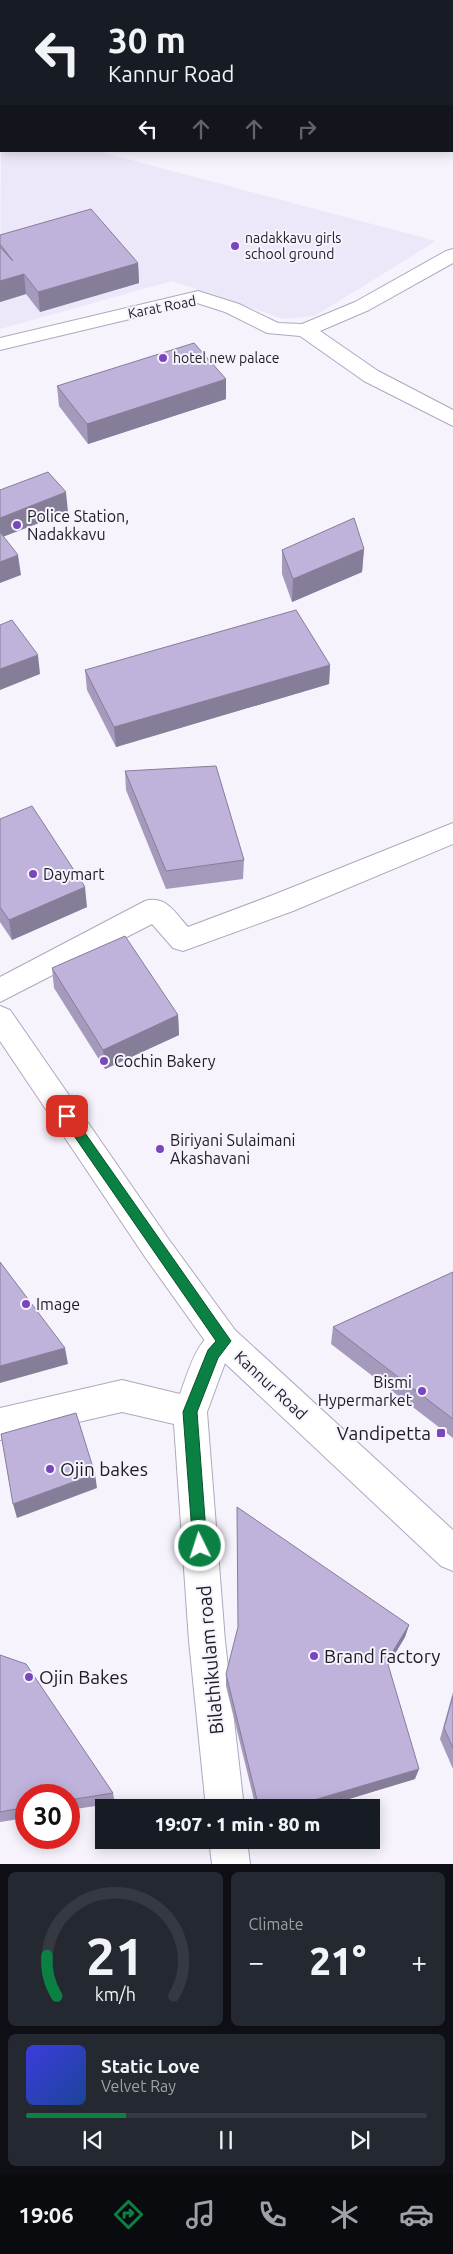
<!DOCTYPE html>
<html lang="en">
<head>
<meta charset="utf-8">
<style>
  :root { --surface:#171b24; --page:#242831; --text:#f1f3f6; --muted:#9ea1a6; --line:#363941; --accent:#0b8043 }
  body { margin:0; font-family:Ubuntu,sans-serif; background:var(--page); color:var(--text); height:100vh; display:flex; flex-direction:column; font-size:19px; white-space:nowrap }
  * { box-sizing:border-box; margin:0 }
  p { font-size:16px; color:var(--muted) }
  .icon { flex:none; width:28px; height:28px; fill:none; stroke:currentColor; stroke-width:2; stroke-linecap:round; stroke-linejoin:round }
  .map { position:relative; height:1864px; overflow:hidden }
  .sheet { display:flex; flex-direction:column; gap:8px; padding:8px; background:#0d0f14; flex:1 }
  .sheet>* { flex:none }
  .hud { position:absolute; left:0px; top:0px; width:454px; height:152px; box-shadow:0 2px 12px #0003; background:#171b24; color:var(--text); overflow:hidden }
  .speed { position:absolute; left:15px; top:1784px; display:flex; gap:10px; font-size:25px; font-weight:700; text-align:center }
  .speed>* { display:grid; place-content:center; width:65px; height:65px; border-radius:50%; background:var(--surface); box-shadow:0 2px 12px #0003; line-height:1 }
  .speed .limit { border:8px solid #d22; background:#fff; color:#111 }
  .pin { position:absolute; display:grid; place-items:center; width:42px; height:42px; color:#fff; margin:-21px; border-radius:10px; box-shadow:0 2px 8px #0006 }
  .me { position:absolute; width:55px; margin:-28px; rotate:356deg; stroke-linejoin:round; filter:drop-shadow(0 0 4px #0008) }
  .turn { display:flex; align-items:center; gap:18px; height:105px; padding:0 25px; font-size:22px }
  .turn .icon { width:65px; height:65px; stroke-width:2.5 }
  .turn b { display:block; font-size:35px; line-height:42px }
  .lanes { display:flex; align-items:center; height:48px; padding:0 25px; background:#0003; justify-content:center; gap:25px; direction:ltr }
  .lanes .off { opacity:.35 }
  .big { font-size:38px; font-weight:800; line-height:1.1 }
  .sheet .widget { flex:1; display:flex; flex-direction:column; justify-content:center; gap:8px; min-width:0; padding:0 18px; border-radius:8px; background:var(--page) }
  .sheet .dial { align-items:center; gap:0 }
  .dial svg { height:130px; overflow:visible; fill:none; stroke:var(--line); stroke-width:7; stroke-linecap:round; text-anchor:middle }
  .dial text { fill:var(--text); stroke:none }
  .song { display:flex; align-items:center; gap:15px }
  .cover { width:60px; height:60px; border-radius:8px; background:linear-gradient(135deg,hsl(240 70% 55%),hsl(220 70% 35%)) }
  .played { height:5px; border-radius:2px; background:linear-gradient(90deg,var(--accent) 25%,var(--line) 25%) }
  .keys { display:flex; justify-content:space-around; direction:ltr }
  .heat { display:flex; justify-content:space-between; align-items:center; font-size:28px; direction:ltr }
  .sheet .tiles { flex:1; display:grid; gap:8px; grid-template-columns:1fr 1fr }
  .widget:last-child { grid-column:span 2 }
  .trip { position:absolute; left:95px; top:1799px; width:285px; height:50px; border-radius:0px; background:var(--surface); box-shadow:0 2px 12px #0003; font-weight:800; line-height:50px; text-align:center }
  .menu { display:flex; height:80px; justify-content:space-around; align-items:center; background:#090b0e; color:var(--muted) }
  .menu .icon { width:35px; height:35px }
  .menu .on { color:var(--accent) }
  .menu b { font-size:22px; color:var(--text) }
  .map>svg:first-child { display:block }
  .built { fill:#ede7fa }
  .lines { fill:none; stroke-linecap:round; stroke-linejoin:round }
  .minor-casing { stroke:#afa8bf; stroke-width:2 }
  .major-casing { stroke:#afa8bf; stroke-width:2 }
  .minor { fill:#fff; fill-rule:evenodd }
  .major { fill:#fff; fill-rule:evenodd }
  .wall { fill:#a59abc }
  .shaded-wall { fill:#867d99 }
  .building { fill:#c0b3db; stroke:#867d99 }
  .route { fill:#0b8043; stroke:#07532c }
  .poi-dot { fill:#7a46bd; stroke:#f6f3fd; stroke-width:2 }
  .labels { text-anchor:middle; stroke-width:4; stroke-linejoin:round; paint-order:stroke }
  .far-poi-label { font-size:14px; fill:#1e1b24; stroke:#f6f3fd; text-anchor:start }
  .far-street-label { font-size:14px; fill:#1e1b24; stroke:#f6f3fd }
  .poi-label { font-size:16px; fill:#1e1b24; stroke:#f6f3fd; text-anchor:start }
  .street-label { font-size:16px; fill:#1e1b24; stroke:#f6f3fd }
  .near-poi-label { font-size:19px; fill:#1e1b24; stroke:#f6f3fd; text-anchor:start }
  .near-street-label { font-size:19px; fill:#1e1b24; stroke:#f6f3fd }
</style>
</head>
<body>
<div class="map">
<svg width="453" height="1864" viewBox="0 0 453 1864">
  <rect width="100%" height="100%" fill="#f6f3fd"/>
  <path class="built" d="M1,132V151H97L436,241L315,316L284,319L172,281L0,329Z"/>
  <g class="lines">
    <defs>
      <g id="minor">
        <rect x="225" y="0" width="17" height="1"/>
        <rect x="348" y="0" width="21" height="1"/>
        <rect x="0" y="87" width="1" height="10"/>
        <path d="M453,249V263L369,310L320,331L378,371L453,410V426L364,381L300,336L267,333L225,312L197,303L0,350V338L198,291L239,304L278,323L302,324L355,302L446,251Z"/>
        <path d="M453,823V844L293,911L183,951L173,948L152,924L0,1002V977L145,901C166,895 175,913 188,927L273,895Z"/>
        <path d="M224,1326L235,1330L240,1341L235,1352L225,1363L207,1412L225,1641L244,1808H206L189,1641L174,1424L122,1412L0,1440V1408L122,1380L180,1394C190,1368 196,1337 224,1326Z"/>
        <path d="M209,1840H247L250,1864H212Z"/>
      </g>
      <path id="major" d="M0,1006L10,1010L167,1237L235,1330L453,1530V1571L441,1566L213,1352L145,1257L0,1041Z"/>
    </defs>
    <use href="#minor" class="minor-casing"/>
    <use href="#major" class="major-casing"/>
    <use href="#minor" class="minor"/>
    <use href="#major" class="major"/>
  </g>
  <g class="wall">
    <path d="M0,235L138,263L139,283L40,312L26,294L0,302Z"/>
    <path d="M57,386L226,399L88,444L59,406Z"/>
    <path d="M364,549L362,572L292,602L282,574V550Z"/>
    <path d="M330,665L329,684L116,747L87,690L85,670Z"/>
    <path d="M125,771L244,860L243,879L166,889L126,790Z"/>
    <path d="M0,819L87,907L12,940L0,922Z"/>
    <path d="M52,968L178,1015L179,1035L105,1069L54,988Z"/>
    <path d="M453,1272V1438L331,1344L333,1327Z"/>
    <path d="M409,1625L405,1637L388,1666L415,1779L319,1808H256L226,1686V1674Z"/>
    <path d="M0,1655L113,1793L115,1803L69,1810V1795H26V1818L0,1822Z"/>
    <path d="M453,1692V1769L440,1739Z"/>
  </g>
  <g class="shaded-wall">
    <path d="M138,263L139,283L40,312L38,292Z"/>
    <path d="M24,274L26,294L0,302V281Z"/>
    <path d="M226,379V399L88,444L87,424Z"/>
    <path d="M66,492L68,512L0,538V518Z"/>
    <path d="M364,549L362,572L292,602L293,579Z"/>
    <path d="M18,555L21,575L0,583V562Z"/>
    <path d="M38,655L40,674L0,690V669Z"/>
    <path d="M330,665L329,684L116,747L114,727Z"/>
    <path d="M85,887L87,907L12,940L9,920Z"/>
    <path d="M178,1015L179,1035L105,1069L103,1050Z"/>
    <path d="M65,1348L68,1364L0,1383V1366Z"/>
    <path d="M95,1474L97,1488L17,1518L13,1504Z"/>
    <path d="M409,1625L405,1637L383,1673L387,1661Z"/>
    <path d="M419,1769L415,1779L319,1808H287Z"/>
  </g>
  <g class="building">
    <path d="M91,209L138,263L38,292L24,274L0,281V247L13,261L0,244V235Z"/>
    <path d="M194,343L226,379L87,424L57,386Z"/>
    <path d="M48,472L66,492L0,518V490Z"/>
    <path d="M354,518L364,549L293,579L282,550Z"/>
    <path d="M0,532L18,555L0,562Z"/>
    <path d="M296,610L330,665L114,727L85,670Z"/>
    <path d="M12,620L38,655L0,669V625Z"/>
    <path d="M216,766L244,860L166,871L125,771Z"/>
    <path d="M32,806L85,887L9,920L0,907V819Z"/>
    <path d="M125,936L178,1015L103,1050L52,968Z"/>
    <path d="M0,1262L65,1348L0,1366Z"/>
    <path d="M453,1272V1419L333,1327Z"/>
    <path d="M76,1413L95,1474L13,1504L1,1434Z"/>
    <path d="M237,1507L409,1625L387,1661L419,1769L287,1808H259L226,1674L238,1627Z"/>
    <path d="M0,1655L26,1664L113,1793L69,1800V1795H26V1807L0,1812Z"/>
    <path d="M453,1696V1748L444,1728Z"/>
  </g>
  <path class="route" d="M67,1111L71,1113L231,1341L218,1358L197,1412L207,1546L205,1551L200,1553L195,1551L193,1546L183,1412L208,1350L216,1341L63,1120L61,1116Z"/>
  <g class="poi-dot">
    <circle cx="235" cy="246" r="5"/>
    <circle cx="163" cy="358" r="5"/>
    <circle cx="17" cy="525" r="5"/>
    <circle cx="33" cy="874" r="5"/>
    <circle cx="104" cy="1061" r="5"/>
    <circle cx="160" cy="1149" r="5"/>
    <circle cx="26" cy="1304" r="5"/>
    <circle cx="422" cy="1391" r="5"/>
    <rect x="436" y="1428" width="10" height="10" rx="2.5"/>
    <circle cx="50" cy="1469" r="5"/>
    <circle cx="314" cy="1656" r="5"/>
    <circle cx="29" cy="1677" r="5"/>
  </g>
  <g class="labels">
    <g class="far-poi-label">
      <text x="245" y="243">nadakkavu girls<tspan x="245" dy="16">school ground</tspan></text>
      <text x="173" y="363">hotel new palace</text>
    </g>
    <g class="far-street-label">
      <text transform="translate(162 307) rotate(-11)" y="5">Karat Road</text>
    </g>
    <g class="poi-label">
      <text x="27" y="522">Police Station,<tspan x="27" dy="18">Nadakkavu</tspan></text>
      <text x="43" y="880">Daymart</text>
      <text x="114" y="1067">Cochin Bakery</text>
      <text x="170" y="1146">Biriyani Sulaimani<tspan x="170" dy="18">Akashavani</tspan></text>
      <text x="36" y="1310">Image</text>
      <text x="412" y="1388" text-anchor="end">Bismi<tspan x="412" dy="18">Hypermarket</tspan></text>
    </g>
    <g class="street-label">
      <text transform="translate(271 1385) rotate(43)" y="6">Kannur Road</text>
    </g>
    <g class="near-poi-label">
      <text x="431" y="1440" text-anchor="end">Vandipetta</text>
      <text x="60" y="1476">Ojin bakes</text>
      <text x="324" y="1663">Brand factory</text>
      <text x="39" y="1684">Ojin Bakes</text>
    </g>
    <g class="near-street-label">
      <text transform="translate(210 1660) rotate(-95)" y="7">Bilathikulam road</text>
    </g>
  </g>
</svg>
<div class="speed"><div class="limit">30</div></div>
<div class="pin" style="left:67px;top:1116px;background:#d93025"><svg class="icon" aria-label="arrive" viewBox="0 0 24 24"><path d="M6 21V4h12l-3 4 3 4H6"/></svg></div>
<svg class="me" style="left:200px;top:1546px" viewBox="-20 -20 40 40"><circle r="17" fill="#0b8043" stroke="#fff" stroke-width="3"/><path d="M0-11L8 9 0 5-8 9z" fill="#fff"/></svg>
<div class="trip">19:07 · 1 min · 80 m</div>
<div class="hud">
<div class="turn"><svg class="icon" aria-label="left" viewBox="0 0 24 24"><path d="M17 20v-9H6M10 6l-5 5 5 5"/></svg><div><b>30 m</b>Kannur Road</div></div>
<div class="lanes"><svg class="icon" aria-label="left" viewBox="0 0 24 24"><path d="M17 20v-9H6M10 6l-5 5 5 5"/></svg><svg class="icon off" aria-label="ahead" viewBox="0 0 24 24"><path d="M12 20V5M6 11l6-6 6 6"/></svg><svg class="icon off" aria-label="ahead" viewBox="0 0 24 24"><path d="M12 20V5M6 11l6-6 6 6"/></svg><svg class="icon off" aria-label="right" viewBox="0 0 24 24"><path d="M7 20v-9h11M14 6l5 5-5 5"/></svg></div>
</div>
</div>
<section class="sheet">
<div class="tiles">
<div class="widget dial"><svg viewBox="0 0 100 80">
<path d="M14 69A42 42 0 1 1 86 69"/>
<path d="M14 69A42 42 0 0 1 8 44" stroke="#0b8043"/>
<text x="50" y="56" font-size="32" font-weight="700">21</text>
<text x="50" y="72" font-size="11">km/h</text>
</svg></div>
<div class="widget"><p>Climate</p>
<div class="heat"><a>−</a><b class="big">21°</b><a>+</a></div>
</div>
<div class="widget">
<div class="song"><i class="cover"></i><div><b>Static Love</b><p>Velvet Ray</p></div></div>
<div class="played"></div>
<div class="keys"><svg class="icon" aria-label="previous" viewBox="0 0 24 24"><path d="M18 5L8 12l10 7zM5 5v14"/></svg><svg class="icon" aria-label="pause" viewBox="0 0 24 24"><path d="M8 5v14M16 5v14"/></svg><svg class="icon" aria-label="next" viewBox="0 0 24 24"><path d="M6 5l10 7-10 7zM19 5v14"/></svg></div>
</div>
</div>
</section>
<nav class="menu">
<b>19:06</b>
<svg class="icon on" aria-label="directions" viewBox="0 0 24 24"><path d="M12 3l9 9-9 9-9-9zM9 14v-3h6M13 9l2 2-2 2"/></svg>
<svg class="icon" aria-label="music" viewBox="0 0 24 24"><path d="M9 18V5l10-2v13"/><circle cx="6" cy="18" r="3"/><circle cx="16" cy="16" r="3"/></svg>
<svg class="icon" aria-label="phone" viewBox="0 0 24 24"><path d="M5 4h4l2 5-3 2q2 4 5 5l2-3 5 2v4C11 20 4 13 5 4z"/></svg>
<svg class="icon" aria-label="climate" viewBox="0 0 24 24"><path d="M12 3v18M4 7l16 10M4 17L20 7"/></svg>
<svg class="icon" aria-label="car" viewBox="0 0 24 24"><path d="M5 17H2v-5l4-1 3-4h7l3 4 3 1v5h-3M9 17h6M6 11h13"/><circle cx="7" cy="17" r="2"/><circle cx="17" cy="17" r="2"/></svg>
</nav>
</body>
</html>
